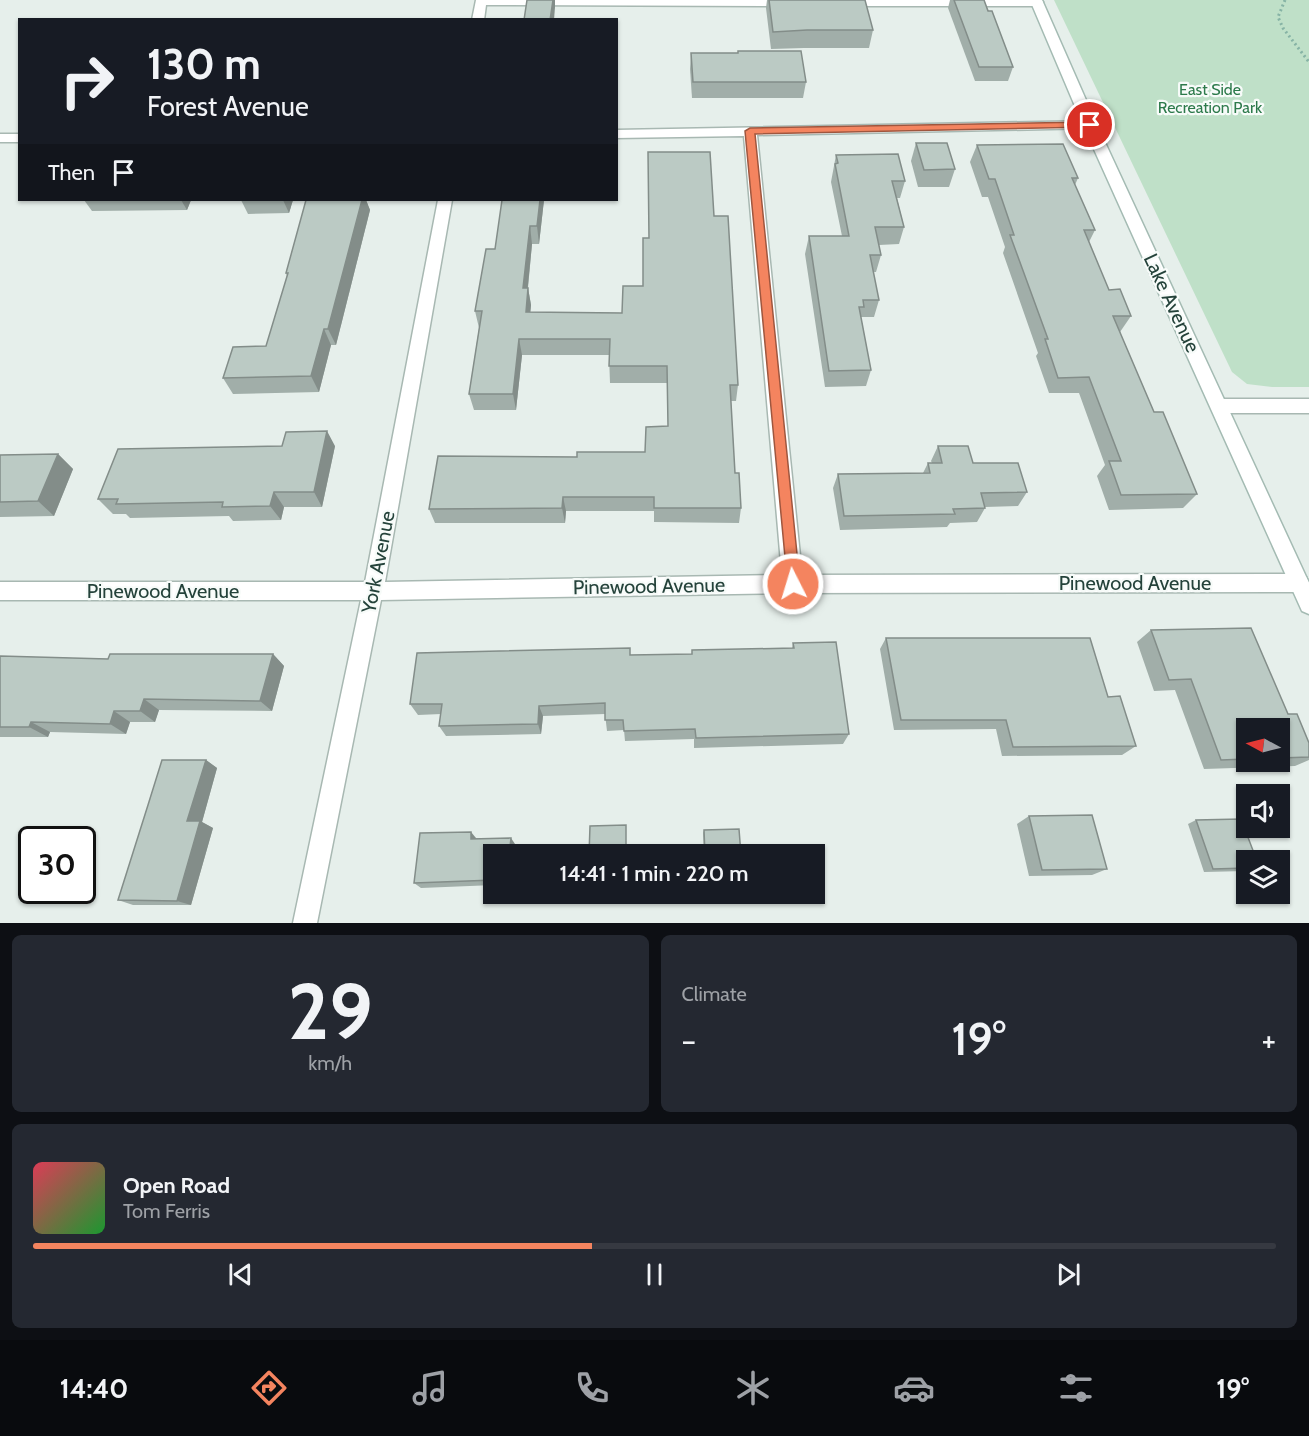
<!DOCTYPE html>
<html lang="en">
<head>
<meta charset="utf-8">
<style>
  :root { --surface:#171b24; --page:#242831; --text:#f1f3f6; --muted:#9ea1a6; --line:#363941; --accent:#f4845f }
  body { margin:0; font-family:Cabin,sans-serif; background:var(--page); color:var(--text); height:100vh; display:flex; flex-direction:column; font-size:22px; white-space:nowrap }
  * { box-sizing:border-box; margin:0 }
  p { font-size:20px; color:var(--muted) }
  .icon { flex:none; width:33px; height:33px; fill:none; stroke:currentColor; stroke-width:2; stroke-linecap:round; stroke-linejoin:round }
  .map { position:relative; height:923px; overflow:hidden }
  .details { display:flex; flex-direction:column; gap:12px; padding:12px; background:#0d0f14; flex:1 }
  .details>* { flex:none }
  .hud { position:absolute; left:18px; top:18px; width:600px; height:183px; border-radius:0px; box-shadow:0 2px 4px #0004; background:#171b24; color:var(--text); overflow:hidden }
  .needle { width:39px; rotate:277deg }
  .controls { position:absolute; left:1236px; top:718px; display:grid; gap:12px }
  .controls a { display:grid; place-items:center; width:54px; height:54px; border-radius:0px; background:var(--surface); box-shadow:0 2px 4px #0004; font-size:30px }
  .speed { position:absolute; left:18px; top:826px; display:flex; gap:12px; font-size:30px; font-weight:700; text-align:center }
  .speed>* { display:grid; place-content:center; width:78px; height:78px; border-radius:50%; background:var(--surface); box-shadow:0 2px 4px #0004; line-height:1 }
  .speed .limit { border:3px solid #111; border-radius:9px; background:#fff; color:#111 }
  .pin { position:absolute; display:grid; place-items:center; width:51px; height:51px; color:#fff; margin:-26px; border:3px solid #fff; border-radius:50%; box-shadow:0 2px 6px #0007 }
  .me { position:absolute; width:66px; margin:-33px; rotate:355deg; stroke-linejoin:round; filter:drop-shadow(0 0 4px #0008) }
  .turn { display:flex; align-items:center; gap:21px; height:126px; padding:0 30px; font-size:27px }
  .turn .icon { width:78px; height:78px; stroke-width:2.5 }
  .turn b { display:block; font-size:42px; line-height:51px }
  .then { display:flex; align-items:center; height:57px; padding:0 30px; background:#0003; gap:12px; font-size:22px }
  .big { font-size:45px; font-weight:600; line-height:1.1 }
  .details .widget { flex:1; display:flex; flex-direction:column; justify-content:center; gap:9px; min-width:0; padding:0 21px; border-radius:9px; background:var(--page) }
  .details .dial { align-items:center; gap:0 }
  .dial b { font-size:78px; line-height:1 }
  .song { display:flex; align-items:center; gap:18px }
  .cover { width:72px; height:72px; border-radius:9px; background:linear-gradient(135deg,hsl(350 70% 55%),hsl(130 70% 35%)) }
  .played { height:6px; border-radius:3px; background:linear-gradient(90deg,var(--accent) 45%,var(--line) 45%) }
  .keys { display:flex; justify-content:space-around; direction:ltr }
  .heat { display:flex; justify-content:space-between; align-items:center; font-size:33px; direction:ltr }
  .details .tiles { flex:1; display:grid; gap:12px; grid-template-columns:1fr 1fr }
  .widget:last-child { grid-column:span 2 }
  .trip { position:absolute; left:483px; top:844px; width:342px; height:60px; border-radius:0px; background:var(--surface); box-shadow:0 2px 4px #0004; font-weight:600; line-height:60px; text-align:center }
  .dock { display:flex; height:96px; justify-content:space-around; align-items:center; background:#090b0e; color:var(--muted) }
  .dock .icon { width:42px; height:42px }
  .dock .on { color:var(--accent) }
  .dock b { font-size:27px; color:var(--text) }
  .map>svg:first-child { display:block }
  .green { fill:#bfe0c8 }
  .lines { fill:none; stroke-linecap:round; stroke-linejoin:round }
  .minor-casing { stroke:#a8b8b2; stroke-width:3 }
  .secondary-casing { stroke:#a4bbb3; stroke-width:3 }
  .path { stroke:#86b3a5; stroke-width:3; stroke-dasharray:2 3; stroke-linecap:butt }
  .minor { fill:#fff; fill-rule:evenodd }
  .secondary { fill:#fff; fill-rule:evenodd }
  .wall { fill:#a1aea9; fill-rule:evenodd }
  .shaded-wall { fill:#838d89 }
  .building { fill:#bbcac4; stroke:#838d89; stroke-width:1.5 }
  .route { fill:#f4845f; stroke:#9f563e; stroke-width:1.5 }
  .labels { text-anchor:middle; stroke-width:4.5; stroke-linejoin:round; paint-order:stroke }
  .far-park-label { font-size:16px; fill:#2d7a4b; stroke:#f7fbf9 }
  .street-label { font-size:20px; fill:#24423a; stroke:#f7fbf9 }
</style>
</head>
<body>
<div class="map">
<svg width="1309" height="923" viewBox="0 0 1309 923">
  <rect width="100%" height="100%" fill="#e6efeb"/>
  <path class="green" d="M1054,0H1309V387H1272L1247,384L1232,372Z"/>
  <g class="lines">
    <defs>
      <g id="minor">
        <path d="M476,0H794L796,2L790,6L486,5L484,20H472Z"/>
        <path d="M838,0H1041L1043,2L1037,6H842L838,4Z"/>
        <path d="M1090,121L1097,125L1095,128L757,135L802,575L1299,574L1306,577L1309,583L1306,589L1299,592L793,593L381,600L317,923H293L361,600H0V582H365L438,200H452L385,582L782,575L744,136L616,138V130Z"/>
        <rect x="0" y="134" width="20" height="8"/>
        <path d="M1220,399H1309V413H1220L1214,411L1211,406L1214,401Z"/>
      </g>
      <path id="secondary" d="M1030,0H1042L1097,125L1309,583V614L1302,611L1083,125Z"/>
    </defs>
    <use href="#minor" class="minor-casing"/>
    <use href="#secondary" class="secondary-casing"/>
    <path class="path" d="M1285,0L1278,17L1283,28L1309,62"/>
    <use href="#minor" class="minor"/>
    <use href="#secondary" class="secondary"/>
  </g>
  <g class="wall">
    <path d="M767,0H865L873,30L869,48H804L771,49L766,8Z"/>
    <path d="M950,0H984L1013,67L1008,81H975L948,8Z"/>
    <path d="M691,53L806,82L803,98H692L690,69Z"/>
    <path d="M916,143L955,169L949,187H918L911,161Z"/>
    <path d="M977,145L1078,178L1075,185L1095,230L1089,242L1109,290L1131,316L1120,332L1154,412L1197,494L1183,508L1109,510L1097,476L1105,465L1079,393H1049L1036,356L1038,353L1003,253L1005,247L988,197H982L970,162Z"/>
    <path d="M836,155L905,181L900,198H897L904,227L899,244L879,245L881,255L876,272H873L879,300L874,317H861L871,370L866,386L825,387L805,254L809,236H842L831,182Z"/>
    <path d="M84,200H191L187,210L92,211Z"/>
    <path d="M241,200H293L289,213L248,214Z"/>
    <path d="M306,200H366L370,210L336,345H331L319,392L233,394L223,378L266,346L287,276L286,273Z"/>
    <path d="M544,200L539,244H532L528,288L531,305L530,312L622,313L643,286L649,238L714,216L738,385L736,401H731L735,473L741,508L739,523L654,522V511H566L565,523H435L429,509L577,457L645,452L668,426L667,383H610L609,355H522L516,410H474L469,394L479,328L475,311L495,249Z"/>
    <path d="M335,446L322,507H284L281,520L233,521L229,516L130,518L126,514H113L98,499Z"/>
    <path d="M938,446L973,463L1027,492L1018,506L985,507V508L977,522L950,523L947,527L840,530L833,488L838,474L923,473L928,463H932L931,461Z"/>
    <path d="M58,454L73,469L54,516L0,517V455Z"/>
    <path d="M1151,630L1288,714L1309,743V760L1295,766L1204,769L1175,690L1154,691L1137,642ZM1246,729H1280V762H1246Z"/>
    <path d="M886,638L1108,697L1136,746L1122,755L1002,756L996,729L894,730L880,649Z"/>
    <path d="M793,643L849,734L843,744L694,748V739L625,741L624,730L607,731L605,714L543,716L541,734L446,736L439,726L441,714L418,715L410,704L630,655L691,654L792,648Z"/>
    <path d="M273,654L284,666L272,711L159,710L155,722H130L126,734L50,732L48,737H0V656L108,659Z"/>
    <path d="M206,760L217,768L202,822L213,828L191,905H133L118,900Z"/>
    <path d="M1029,816L1107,869L1092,875L1029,876L1017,824Z"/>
    <path d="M1196,820L1246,861V871L1204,872L1188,824Z"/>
    <path d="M704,830L741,855H704L703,833Z"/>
    <path d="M476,838L515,844L494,855V885L421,888L414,883Z"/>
  </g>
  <g class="shaded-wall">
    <path d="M553,0H555V7L554,20H550Z"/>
    <path d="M181,200H191L187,210Z"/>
    <path d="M283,200H293L289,213Z"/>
    <path d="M362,200H366L370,210L336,345L328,329Z"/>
    <path d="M540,200H544L539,244L537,226Z"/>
    <path d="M530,226L532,244L526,305L523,288Z"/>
    <path d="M528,288L531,305L529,329L526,312Z"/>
    <path d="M324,329L331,345L319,392L311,376Z"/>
    <path d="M519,339L522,355L516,410L513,394Z"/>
    <path d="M327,431L335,446L322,507L314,492Z"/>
    <path d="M58,454L73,469L54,516L38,501Z"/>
    <path d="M274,492L284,507L281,520L270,506Z"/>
    <path d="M563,497L566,511L565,523L562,508Z"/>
    <path d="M273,654L284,666L272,711L260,701Z"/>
    <path d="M144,699L159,710L155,722L140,711Z"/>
    <path d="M539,706L543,716L541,734L538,724Z"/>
    <path d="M114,711L130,722L126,734L110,724Z"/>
    <path d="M31,722L50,732L48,737L29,727Z"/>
    <path d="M206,760L217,768L202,822L213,828L191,905L177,901L187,821Z"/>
    <path d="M471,832L476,838V845L471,839Z"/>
    <path d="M511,838L515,844L514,855H509Z"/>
  </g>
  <g class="building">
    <path d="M527,0H553L550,20H524Z"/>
    <path d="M769,0H865L873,30H807L773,32Z"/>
    <path d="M954,0H984L988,11H992L1013,67H979Z"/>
    <path d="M738,51H801L806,82H693L691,53H738Z"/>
    <path d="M916,143H947L955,169L924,170Z"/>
    <path d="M1063,144L1078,178H1072L1095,230H1084L1109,290L1120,289L1131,316H1113L1154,412H1163L1197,494L1121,495L1109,461H1121L1089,377L1058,378L1045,339H1048L1010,235H1014L995,179H989L977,145Z"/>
    <path d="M648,152H710L714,216H728L738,385H730L735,473H739L741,508H654V497H563L562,508L429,509L438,456L577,457V452H645L646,427L668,426L667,366H609L610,339H519L513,394H469L482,311H475L486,249H495L502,200H540L537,226H530L523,288H528L526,312L622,313L623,286H643V238H649Z"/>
    <path d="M898,154L905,181H892L904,227H875L881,255H870L879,300H863L864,307H859L871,370L829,371L809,236H849L835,164L838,163L836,155Z"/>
    <path d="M306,200H362L328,329H324L311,376L223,378L233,347L266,346L288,273H286Z"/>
    <path d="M327,431L314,492H274L270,506L222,507L223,502L116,504L118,499H98L118,449L282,446L286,432Z"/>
    <path d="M938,446H968L973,463H1018L1027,492L981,493L985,508L953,509L955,514L844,516L838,474L930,473L928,463H942Z"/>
    <path d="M58,454L38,501L0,502V455Z"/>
    <path d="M1251,628L1288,714H1297L1309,743V757L1280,758V729H1246V759L1221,760L1191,679L1169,680L1151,630Z"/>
    <path d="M886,638H1090L1108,697L1120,696L1136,746L1013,747L1006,720H901Z"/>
    <path d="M836,642L849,734L696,738L695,729L624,731L623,720H605V703L539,706L538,724L439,726L442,704H410L417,653L630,648V655L692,654V650L794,648L793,643Z"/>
    <path d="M110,654H273L260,701L144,699L140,711H114L110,724L31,722L29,727H0V656L108,659Z"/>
    <path d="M162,760H206L187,821H200L177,901L118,900L148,805Z"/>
    <path d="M1092,815L1107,869L1042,870L1029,816Z"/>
    <path d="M1241,819L1257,861H1246V868L1213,869L1196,820Z"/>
    <path d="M626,825V855H589L590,826Z"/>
    <path d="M739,829L741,855H705L704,830Z"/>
    <path d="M471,832V839L511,838L509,855H494V880L414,883L420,833Z"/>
  </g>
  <path class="route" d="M1090,122L1095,125L1093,127L755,134L800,584L798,589L793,591L788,589L745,131L750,128Z"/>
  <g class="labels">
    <g class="far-park-label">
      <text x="1210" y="95">East Side<tspan x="1210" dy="18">Recreation Park</tspan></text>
    </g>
    <g class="street-label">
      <text transform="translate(1172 303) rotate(65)" y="7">Lake Avenue</text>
      <text transform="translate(378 562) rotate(-79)" y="7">York Avenue</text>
      <text x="1135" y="590">Pinewood Avenue</text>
      <text transform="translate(649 586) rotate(-1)" y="7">Pinewood Avenue</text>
      <text x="163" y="598">Pinewood Avenue</text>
    </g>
  </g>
</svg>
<div class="controls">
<a><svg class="needle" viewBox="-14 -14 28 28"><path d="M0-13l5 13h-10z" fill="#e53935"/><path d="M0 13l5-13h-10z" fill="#9ea1a6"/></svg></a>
<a><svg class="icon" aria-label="sound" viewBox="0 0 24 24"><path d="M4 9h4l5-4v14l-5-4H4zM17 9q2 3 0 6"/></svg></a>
<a><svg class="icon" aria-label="layers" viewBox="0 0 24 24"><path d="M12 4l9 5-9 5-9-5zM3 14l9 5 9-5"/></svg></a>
</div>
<div class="speed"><div class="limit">30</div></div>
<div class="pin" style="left:1090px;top:125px;background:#d93025"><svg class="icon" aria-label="arrive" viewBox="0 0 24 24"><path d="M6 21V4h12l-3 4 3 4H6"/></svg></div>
<svg class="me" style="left:793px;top:584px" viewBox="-20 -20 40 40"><circle r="17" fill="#f4845f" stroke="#fff" stroke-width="3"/><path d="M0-11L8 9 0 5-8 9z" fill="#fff"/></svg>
<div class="trip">14:41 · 1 min · 220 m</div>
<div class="hud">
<div class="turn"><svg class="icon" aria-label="right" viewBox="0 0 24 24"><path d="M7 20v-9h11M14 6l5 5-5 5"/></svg><div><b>130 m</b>Forest Avenue</div></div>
<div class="then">Then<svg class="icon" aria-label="arrive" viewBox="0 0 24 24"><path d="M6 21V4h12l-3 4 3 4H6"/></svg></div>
</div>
</div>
<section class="details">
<div class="tiles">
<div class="widget dial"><b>29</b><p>km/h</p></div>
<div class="widget"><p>Climate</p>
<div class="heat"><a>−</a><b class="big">19°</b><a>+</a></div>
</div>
<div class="widget">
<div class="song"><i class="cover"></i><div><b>Open Road</b><p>Tom Ferris</p></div></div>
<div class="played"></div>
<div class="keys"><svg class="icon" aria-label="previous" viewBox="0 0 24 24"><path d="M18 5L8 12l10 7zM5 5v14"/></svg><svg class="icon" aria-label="pause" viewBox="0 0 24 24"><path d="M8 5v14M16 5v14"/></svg><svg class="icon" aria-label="next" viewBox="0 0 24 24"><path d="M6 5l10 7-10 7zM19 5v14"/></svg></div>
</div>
</div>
</section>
<nav class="dock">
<b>14:40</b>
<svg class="icon on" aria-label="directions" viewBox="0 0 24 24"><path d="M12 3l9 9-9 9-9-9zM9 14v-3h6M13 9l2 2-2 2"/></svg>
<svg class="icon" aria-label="music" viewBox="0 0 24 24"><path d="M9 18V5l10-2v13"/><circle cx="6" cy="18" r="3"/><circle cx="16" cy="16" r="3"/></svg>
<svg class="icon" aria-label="phone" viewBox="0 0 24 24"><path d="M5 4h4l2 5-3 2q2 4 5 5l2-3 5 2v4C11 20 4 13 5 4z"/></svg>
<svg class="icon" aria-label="climate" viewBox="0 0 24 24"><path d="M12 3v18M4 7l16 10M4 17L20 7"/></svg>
<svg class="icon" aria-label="car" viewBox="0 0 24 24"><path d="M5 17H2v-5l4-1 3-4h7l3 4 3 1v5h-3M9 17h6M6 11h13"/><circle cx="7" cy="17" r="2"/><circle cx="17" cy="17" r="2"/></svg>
<svg class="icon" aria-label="filters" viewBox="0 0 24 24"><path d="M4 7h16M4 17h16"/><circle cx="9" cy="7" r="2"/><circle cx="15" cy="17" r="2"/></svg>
<b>19°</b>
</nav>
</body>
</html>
